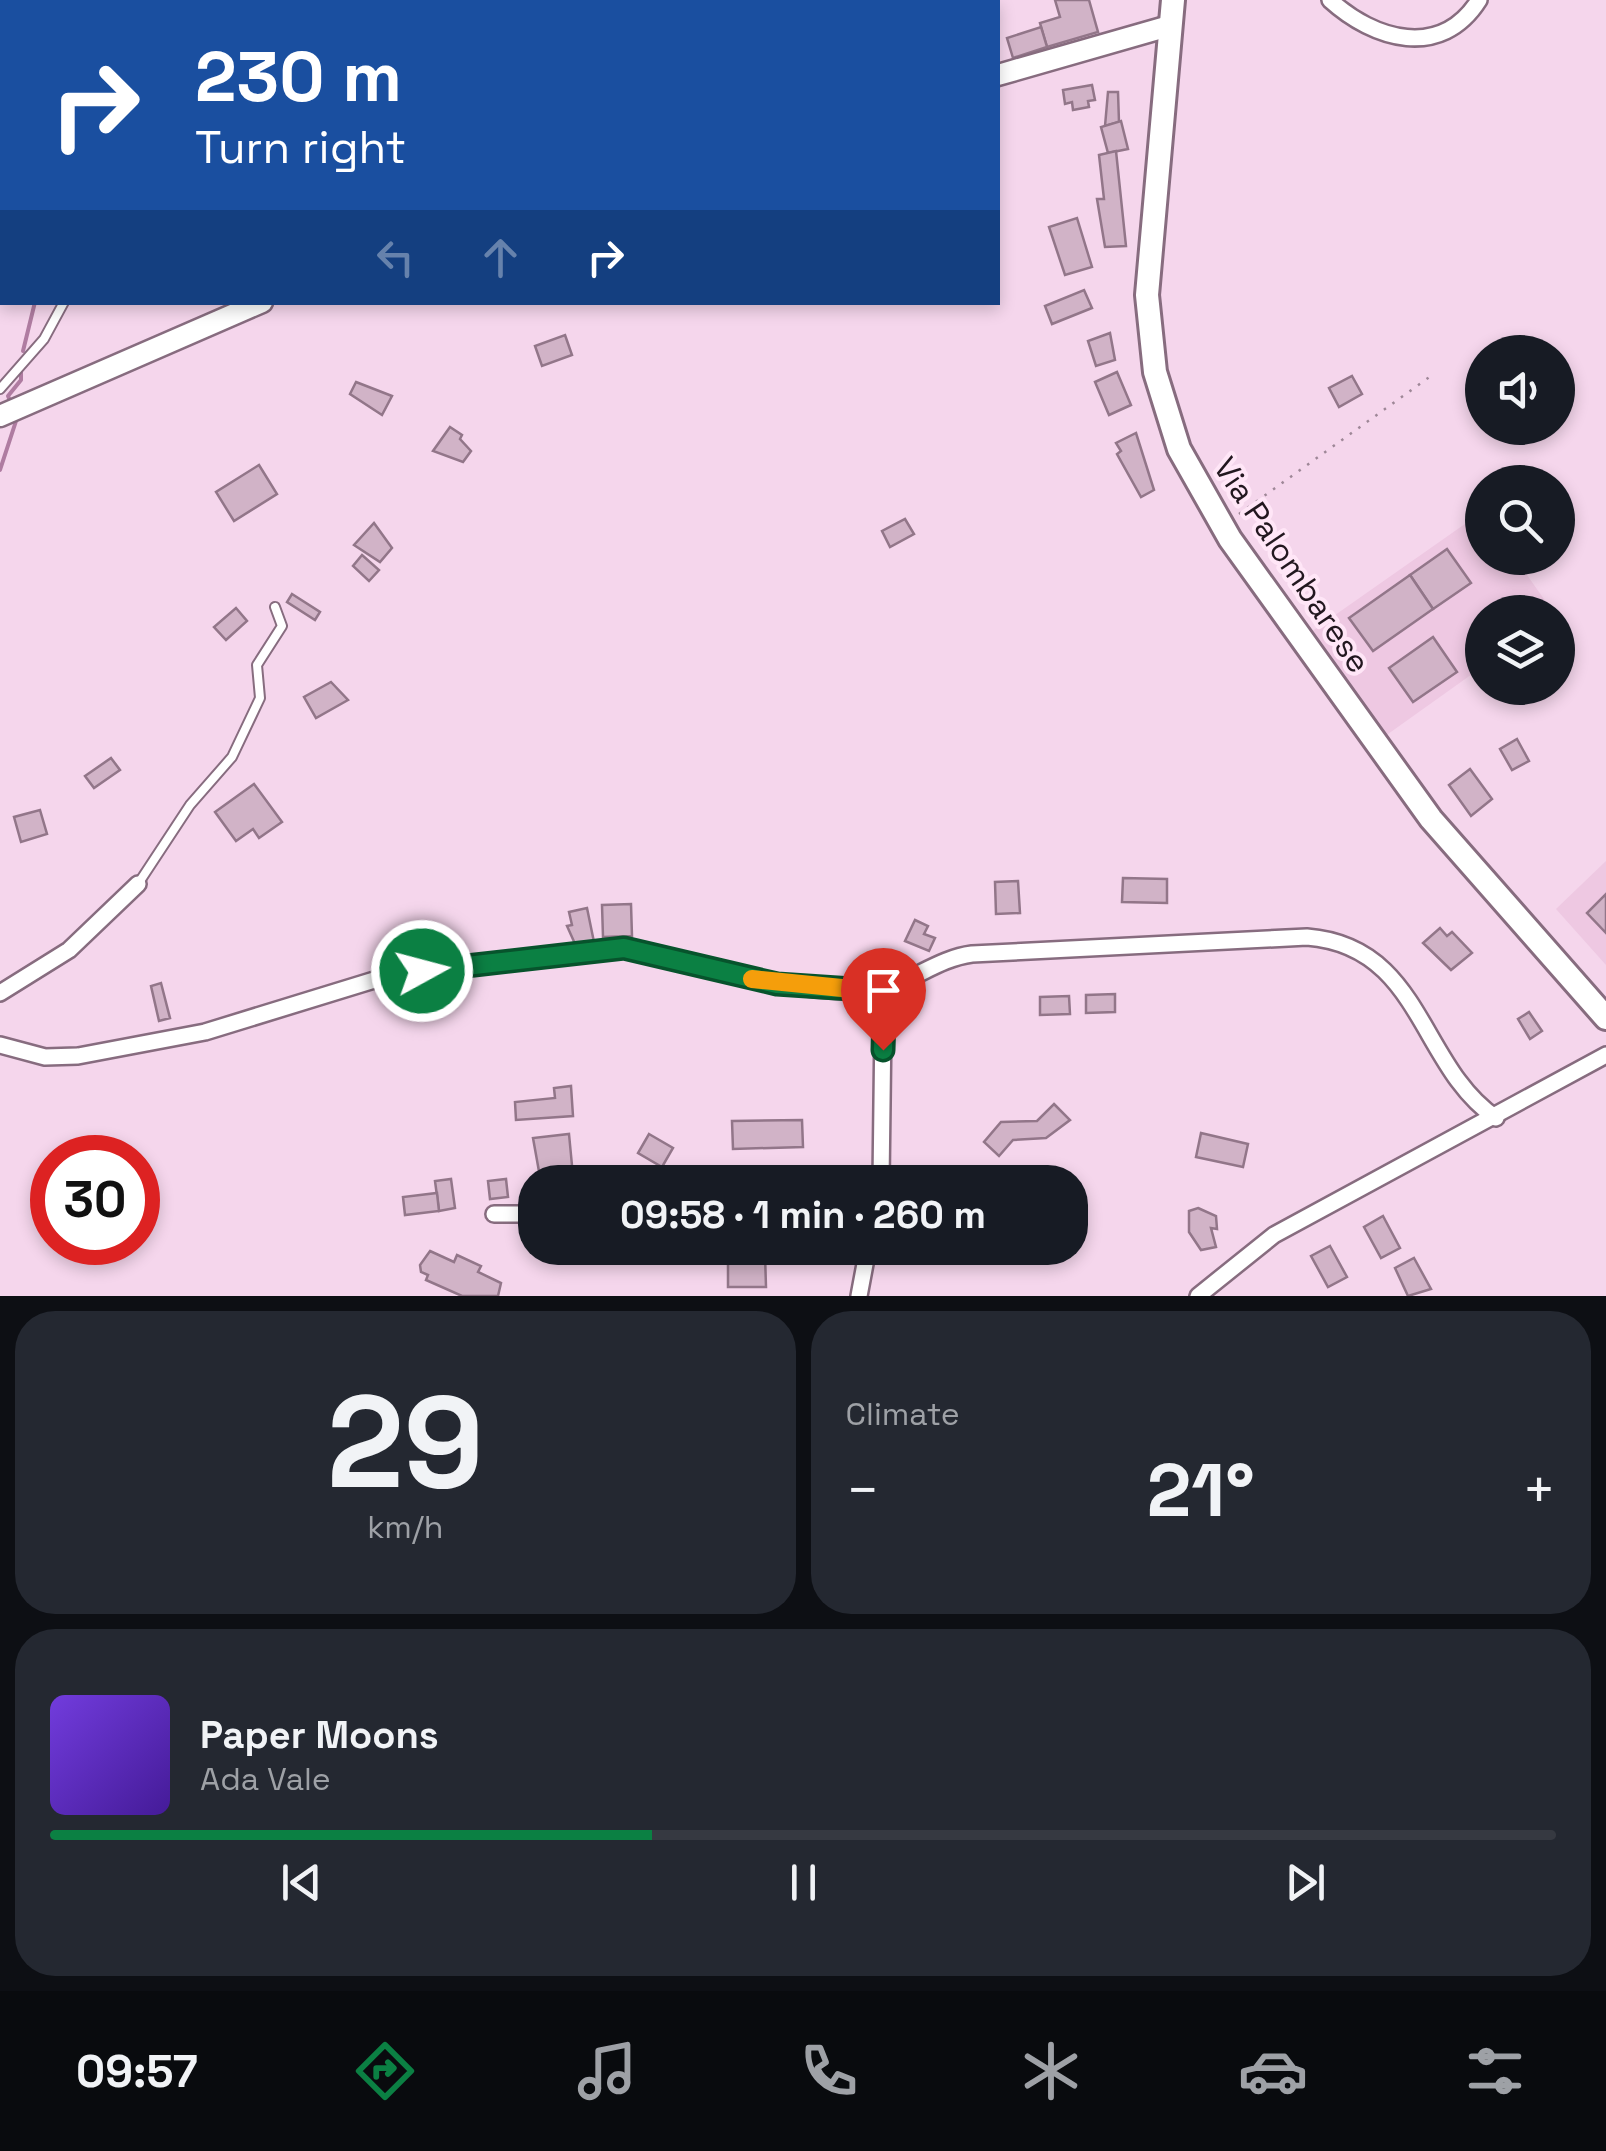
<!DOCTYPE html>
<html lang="en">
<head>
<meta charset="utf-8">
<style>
  :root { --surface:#171b24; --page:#242831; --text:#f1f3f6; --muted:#9ea1a6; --line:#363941; --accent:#0b8043 }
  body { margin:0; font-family:"Space Grotesk",sans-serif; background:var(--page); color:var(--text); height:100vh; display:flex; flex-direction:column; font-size:38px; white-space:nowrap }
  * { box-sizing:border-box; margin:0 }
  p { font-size:32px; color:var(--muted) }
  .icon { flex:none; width:55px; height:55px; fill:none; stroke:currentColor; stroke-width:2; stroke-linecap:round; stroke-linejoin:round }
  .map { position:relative; height:1296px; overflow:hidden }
  .details { display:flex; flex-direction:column; gap:15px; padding:15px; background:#0d0f14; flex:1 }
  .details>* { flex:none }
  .top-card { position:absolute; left:0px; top:0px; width:1000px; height:305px; box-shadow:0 5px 15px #0003; background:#1a4fa0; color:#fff; overflow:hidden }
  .buttons { position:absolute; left:1465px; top:335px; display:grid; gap:20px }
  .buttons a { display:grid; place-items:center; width:110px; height:110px; border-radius:50%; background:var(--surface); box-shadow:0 5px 15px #0003; font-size:50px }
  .speed { position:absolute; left:30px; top:1135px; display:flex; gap:20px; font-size:50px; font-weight:700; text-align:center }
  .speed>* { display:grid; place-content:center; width:130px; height:130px; border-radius:50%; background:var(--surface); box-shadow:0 5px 15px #0003; line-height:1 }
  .speed .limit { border:15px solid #d22; background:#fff; color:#111 }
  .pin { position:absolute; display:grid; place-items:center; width:85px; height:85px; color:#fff; margin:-102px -42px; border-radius:50% 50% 50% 0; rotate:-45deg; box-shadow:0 0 10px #0007 }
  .pin .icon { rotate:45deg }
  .me { position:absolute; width:110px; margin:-55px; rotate:83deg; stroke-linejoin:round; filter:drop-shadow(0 0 8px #0008) }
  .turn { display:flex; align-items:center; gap:35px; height:210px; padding:0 30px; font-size:45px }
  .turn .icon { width:130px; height:130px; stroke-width:2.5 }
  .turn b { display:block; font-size:70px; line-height:85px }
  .lanes { display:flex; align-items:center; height:95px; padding:0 30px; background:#0003; justify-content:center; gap:50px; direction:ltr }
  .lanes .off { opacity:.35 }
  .big { font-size:75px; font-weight:700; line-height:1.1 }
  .details .card { flex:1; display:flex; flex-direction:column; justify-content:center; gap:15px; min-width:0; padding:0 35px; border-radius:40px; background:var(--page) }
  .details .dial { align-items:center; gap:0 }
  .dial b { font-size:130px; line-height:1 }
  .song { display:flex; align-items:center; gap:30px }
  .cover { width:120px; height:120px; border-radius:15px; background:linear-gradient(135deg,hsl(260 70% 55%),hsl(260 70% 35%)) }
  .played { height:10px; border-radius:5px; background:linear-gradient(90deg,var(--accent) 40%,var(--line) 40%) }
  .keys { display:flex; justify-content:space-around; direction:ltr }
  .heat { display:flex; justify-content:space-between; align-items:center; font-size:55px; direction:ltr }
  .details .tiles { flex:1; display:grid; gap:15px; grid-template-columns:1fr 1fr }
  .card:last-child { grid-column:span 2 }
  .trip { position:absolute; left:518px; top:1165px; width:570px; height:100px; border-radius:40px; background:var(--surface); box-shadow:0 5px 15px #0003; font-weight:700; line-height:100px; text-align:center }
  .tabs { display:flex; height:160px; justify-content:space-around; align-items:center; background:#090b0e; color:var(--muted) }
  .tabs .icon { width:70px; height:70px }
  .tabs .current { color:var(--accent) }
  .tabs b { font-size:45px; color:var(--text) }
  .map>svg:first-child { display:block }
  .built { fill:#eec8e2 }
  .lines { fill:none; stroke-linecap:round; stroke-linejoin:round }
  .stream { stroke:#af7ca1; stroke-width:4 }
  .building { fill:#d1b3c7; stroke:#927689; stroke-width:2.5 }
  .service-casing { stroke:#876c7f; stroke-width:12 }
  .minor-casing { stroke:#876c7f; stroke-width:20 }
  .tertiary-casing { stroke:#876c7f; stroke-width:25 }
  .secondary-casing { stroke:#876c7f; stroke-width:28 }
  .path { stroke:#9e8797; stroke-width:2.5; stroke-dasharray:2.5 8; stroke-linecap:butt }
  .service { stroke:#fff; stroke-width:8 }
  .minor { stroke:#fff; stroke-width:15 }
  .tertiary { stroke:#fff; stroke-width:20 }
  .secondary { stroke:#fff; stroke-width:22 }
  .route-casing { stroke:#07532c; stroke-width:25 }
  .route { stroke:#0b8043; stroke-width:18 }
  .slow { stroke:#f59e0b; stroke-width:18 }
  .labels { text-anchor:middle; stroke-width:8; stroke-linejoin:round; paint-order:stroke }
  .street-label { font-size:32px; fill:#22171f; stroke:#ffe6f7 }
</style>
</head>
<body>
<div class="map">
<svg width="1606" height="1296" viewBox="0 0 1606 1296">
  <rect width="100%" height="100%" fill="#f5d6ec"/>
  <g class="built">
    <path d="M1482,512V558H1515L1551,609L1482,612V667L1381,739L1308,634Z"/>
    <path d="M1606,861V965L1556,909Z"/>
  </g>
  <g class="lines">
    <g class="stream">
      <path d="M0,95L2,100"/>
      <path d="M23,351L35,302"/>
      <path d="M11,403L8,396L21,380V368"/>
      <path d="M0,470L17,418"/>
    </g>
  </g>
  <g class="building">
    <path d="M1055,0H1089L1098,32L1047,47L1040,23L1060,17Z"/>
    <path d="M1041,27L1047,47L1013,58L1007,38Z"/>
    <path d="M1092,85L1095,100L1088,101L1089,107L1073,110L1072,102L1065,104L1063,90Z"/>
    <path d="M1108,92H1118L1119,122L1105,126Z"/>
    <path d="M1121,121L1128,149L1108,153L1101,127Z"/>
    <path d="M1116,151L1126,246L1105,247L1097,199H1104L1099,155Z"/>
    <path d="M1077,218L1092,267L1065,275L1049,227Z"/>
    <path d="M1084,290L1092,308L1052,324L1045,306Z"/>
    <path d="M1110,333L1115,360L1096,366L1088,341Z"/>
    <path d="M565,335L572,355L542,366L535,346Z"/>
    <path d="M1117,372L1131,405L1109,415L1095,382Z"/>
    <path d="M1352,376L1362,394L1339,407L1329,388Z"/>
    <path d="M356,382L392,396L382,415L350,394Z"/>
    <path d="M450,427L462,435L460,439L471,451L463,462L433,451Z"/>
    <path d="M1136,433L1154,490L1141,497L1117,454L1121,451L1116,443Z"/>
    <path d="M259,465L277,494L234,521L216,492Z"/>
    <path d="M905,519L914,534L890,547L882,531Z"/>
    <path d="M374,523L392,548L380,562L354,545Z"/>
    <path d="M1447,549L1471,583L1433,609L1410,575Z"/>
    <path d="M362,555L379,570L369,581L353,566Z"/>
    <path d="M1410,575L1433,609L1373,651L1349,618Z"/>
    <path d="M292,594L320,612L315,620L287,602Z"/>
    <path d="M236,608L247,621L226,640L214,627Z"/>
    <path d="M1433,637L1457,672L1413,702L1389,668Z"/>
    <path d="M331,682L348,700L316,718L304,697Z"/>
    <path d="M1517,739L1529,761L1512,770L1500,749Z"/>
    <path d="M111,758L120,770L94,788L85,776Z"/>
    <path d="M1470,769L1492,799L1471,816L1449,785Z"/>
    <path d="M254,784L282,822L259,838L253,829L236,841L215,812Z"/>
    <path d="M40,810L47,834L21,842L14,817Z"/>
    <path d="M1123,878L1167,879V903L1122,902Z"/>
    <path d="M1018,881L1020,913L996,914L995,882Z"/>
    <path d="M1606,894V933L1587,913Z"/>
    <path d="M631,904L632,936L603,937L602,905Z"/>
    <path d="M587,908L594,942L576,946L567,926L572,925L569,912Z"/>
    <path d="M915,920L928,926L924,934L935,938L929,951L905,941Z"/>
    <path d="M1440,928L1447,936L1452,932L1472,953L1451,970L1423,943Z"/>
    <path d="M161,983L170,1018L159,1021L151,986Z"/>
    <path d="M1115,994V1012L1086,1013V995Z"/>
    <path d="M1069,996L1070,1014L1040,1015V997Z"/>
    <path d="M1529,1012L1542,1031L1530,1039L1518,1019Z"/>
    <path d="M571,1086L573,1116L516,1120L515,1102L555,1098L554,1088Z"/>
    <path d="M1054,1104L1070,1120L1046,1138L1013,1140L999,1156L984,1142L1001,1122L1037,1121Z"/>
    <path d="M802,1120L803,1147L733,1149L732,1121Z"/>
    <path d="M1201,1133L1248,1144L1243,1167L1196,1157Z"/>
    <path d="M569,1134L573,1176L540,1177L533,1138Z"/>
    <path d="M649,1134L673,1148L662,1167L638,1153Z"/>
    <path d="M451,1179L455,1208L439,1211L435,1181Z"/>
    <path d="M506,1179L508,1197L490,1199L488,1181Z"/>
    <path d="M437,1193L439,1211L405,1215L403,1197Z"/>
    <path d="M1198,1208L1216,1216L1217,1229L1211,1228L1216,1247L1201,1250L1189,1232V1211Z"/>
    <path d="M1383,1216L1400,1248L1381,1258L1364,1227Z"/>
    <path d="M1330,1246L1347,1277L1328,1287L1311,1256Z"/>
    <path d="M430,1251L454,1262L457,1255L481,1266L478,1272L501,1283L498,1296H462L426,1280L428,1275L421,1272L420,1265Z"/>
    <path d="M765,1254L766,1287H728V1255Z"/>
    <path d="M1414,1258L1431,1289L1408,1296L1395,1268Z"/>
  </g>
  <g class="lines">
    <defs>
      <g id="service">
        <path d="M456,2V0"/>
        <path d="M0,389L44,339L64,302"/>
        <path d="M138,884L190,805L232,757L260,698L257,665L282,626L275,607"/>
      </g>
      <g id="minor">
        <path d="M775,0L776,2"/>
        <path d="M1330,0C1374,40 1441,60 1479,0"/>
        <path d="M892,2V0"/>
        <path d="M0,993L69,950L138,884"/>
        <path d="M0,1045L45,1057L78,1056L205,1032L384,977L618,948C649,949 677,960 707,968C758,982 812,992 866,991C905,989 933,959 972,954L1307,937C1422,946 1419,1066 1496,1118"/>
        <path d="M881,1182L883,1023L901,984"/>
        <path d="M494,1214H535"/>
        <path d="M859,1296L868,1248"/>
        <path d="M1198,1296L1274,1235L1606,1055"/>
      </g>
      <g id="tertiary">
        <path d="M998,75L1169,26"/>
        <path d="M0,416L262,302"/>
      </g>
      <path id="secondary" d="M1173,0L1147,295L1155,372L1179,449L1230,539L1431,819L1606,1018"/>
    </defs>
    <use href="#service" class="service-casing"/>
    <use href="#minor" class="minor-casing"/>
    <use href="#tertiary" class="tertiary-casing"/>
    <use href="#secondary" class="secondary-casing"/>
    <path class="path" d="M1239,514L1435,373"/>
    <use href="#service" class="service"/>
    <use href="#minor" class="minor"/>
    <use href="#tertiary" class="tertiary"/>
    <use href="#secondary" class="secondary"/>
  </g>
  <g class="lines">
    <defs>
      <path id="route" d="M422,971L624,948L777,984L867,990L901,984L884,1014L883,1050"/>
    </defs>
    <use href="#route" class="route-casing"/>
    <use href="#route" class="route"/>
    <path class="slow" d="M752,979L862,990"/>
  </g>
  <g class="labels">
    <g class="street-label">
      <text transform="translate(1292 565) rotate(56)" y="11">Via Palombarese</text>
    </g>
  </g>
</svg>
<div class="buttons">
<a><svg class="icon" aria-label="sound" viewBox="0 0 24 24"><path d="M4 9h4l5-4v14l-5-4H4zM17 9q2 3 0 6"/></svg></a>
<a><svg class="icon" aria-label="search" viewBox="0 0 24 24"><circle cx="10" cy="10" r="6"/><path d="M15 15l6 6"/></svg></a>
<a><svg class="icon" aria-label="layers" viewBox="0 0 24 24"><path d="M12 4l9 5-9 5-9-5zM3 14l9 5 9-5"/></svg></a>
</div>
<div class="speed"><div class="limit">30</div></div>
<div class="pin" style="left:883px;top:1050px;background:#d93025"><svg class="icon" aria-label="arrive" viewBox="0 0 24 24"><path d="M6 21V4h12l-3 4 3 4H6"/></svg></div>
<svg class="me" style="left:422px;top:971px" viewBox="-20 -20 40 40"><circle r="17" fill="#0b8043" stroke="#fff" stroke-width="3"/><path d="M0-11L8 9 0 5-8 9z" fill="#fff"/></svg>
<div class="trip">09:58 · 1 min · 260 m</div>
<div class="top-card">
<div class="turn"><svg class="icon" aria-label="right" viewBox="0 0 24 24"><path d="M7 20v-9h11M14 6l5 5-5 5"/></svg><div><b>230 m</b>Turn right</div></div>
<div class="lanes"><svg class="icon off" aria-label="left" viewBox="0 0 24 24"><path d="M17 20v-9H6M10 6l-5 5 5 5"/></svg><svg class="icon off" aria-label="ahead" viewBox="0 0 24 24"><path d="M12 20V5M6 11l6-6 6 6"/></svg><svg class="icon" aria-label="right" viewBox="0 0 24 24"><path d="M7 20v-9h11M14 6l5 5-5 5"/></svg></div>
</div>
</div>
<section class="details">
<div class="tiles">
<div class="card dial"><b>29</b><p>km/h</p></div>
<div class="card"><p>Climate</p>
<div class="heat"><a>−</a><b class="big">21°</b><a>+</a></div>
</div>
<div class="card">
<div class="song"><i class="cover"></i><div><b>Paper Moons</b><p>Ada Vale</p></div></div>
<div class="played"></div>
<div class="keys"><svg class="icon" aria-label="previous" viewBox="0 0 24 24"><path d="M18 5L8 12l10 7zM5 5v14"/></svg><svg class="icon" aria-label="pause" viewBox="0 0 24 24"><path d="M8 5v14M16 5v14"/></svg><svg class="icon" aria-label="next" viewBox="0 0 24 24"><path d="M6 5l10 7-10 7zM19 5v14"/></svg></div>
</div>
</div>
</section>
<nav class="tabs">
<b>09:57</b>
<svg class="icon current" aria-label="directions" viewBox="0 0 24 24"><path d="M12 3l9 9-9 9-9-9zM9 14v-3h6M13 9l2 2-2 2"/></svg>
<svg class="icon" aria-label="music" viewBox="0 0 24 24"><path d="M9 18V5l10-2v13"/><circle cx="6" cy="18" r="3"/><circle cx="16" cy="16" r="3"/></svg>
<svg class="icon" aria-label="phone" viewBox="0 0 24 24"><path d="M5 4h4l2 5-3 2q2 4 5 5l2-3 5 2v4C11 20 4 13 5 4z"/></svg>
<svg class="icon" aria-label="climate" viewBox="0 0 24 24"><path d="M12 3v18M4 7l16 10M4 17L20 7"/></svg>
<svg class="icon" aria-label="car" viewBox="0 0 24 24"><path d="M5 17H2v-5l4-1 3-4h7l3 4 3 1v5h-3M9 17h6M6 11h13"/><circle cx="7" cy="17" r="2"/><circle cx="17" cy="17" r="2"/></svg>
<svg class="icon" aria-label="filters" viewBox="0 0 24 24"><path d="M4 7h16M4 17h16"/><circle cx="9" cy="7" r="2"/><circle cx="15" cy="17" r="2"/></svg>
</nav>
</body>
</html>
